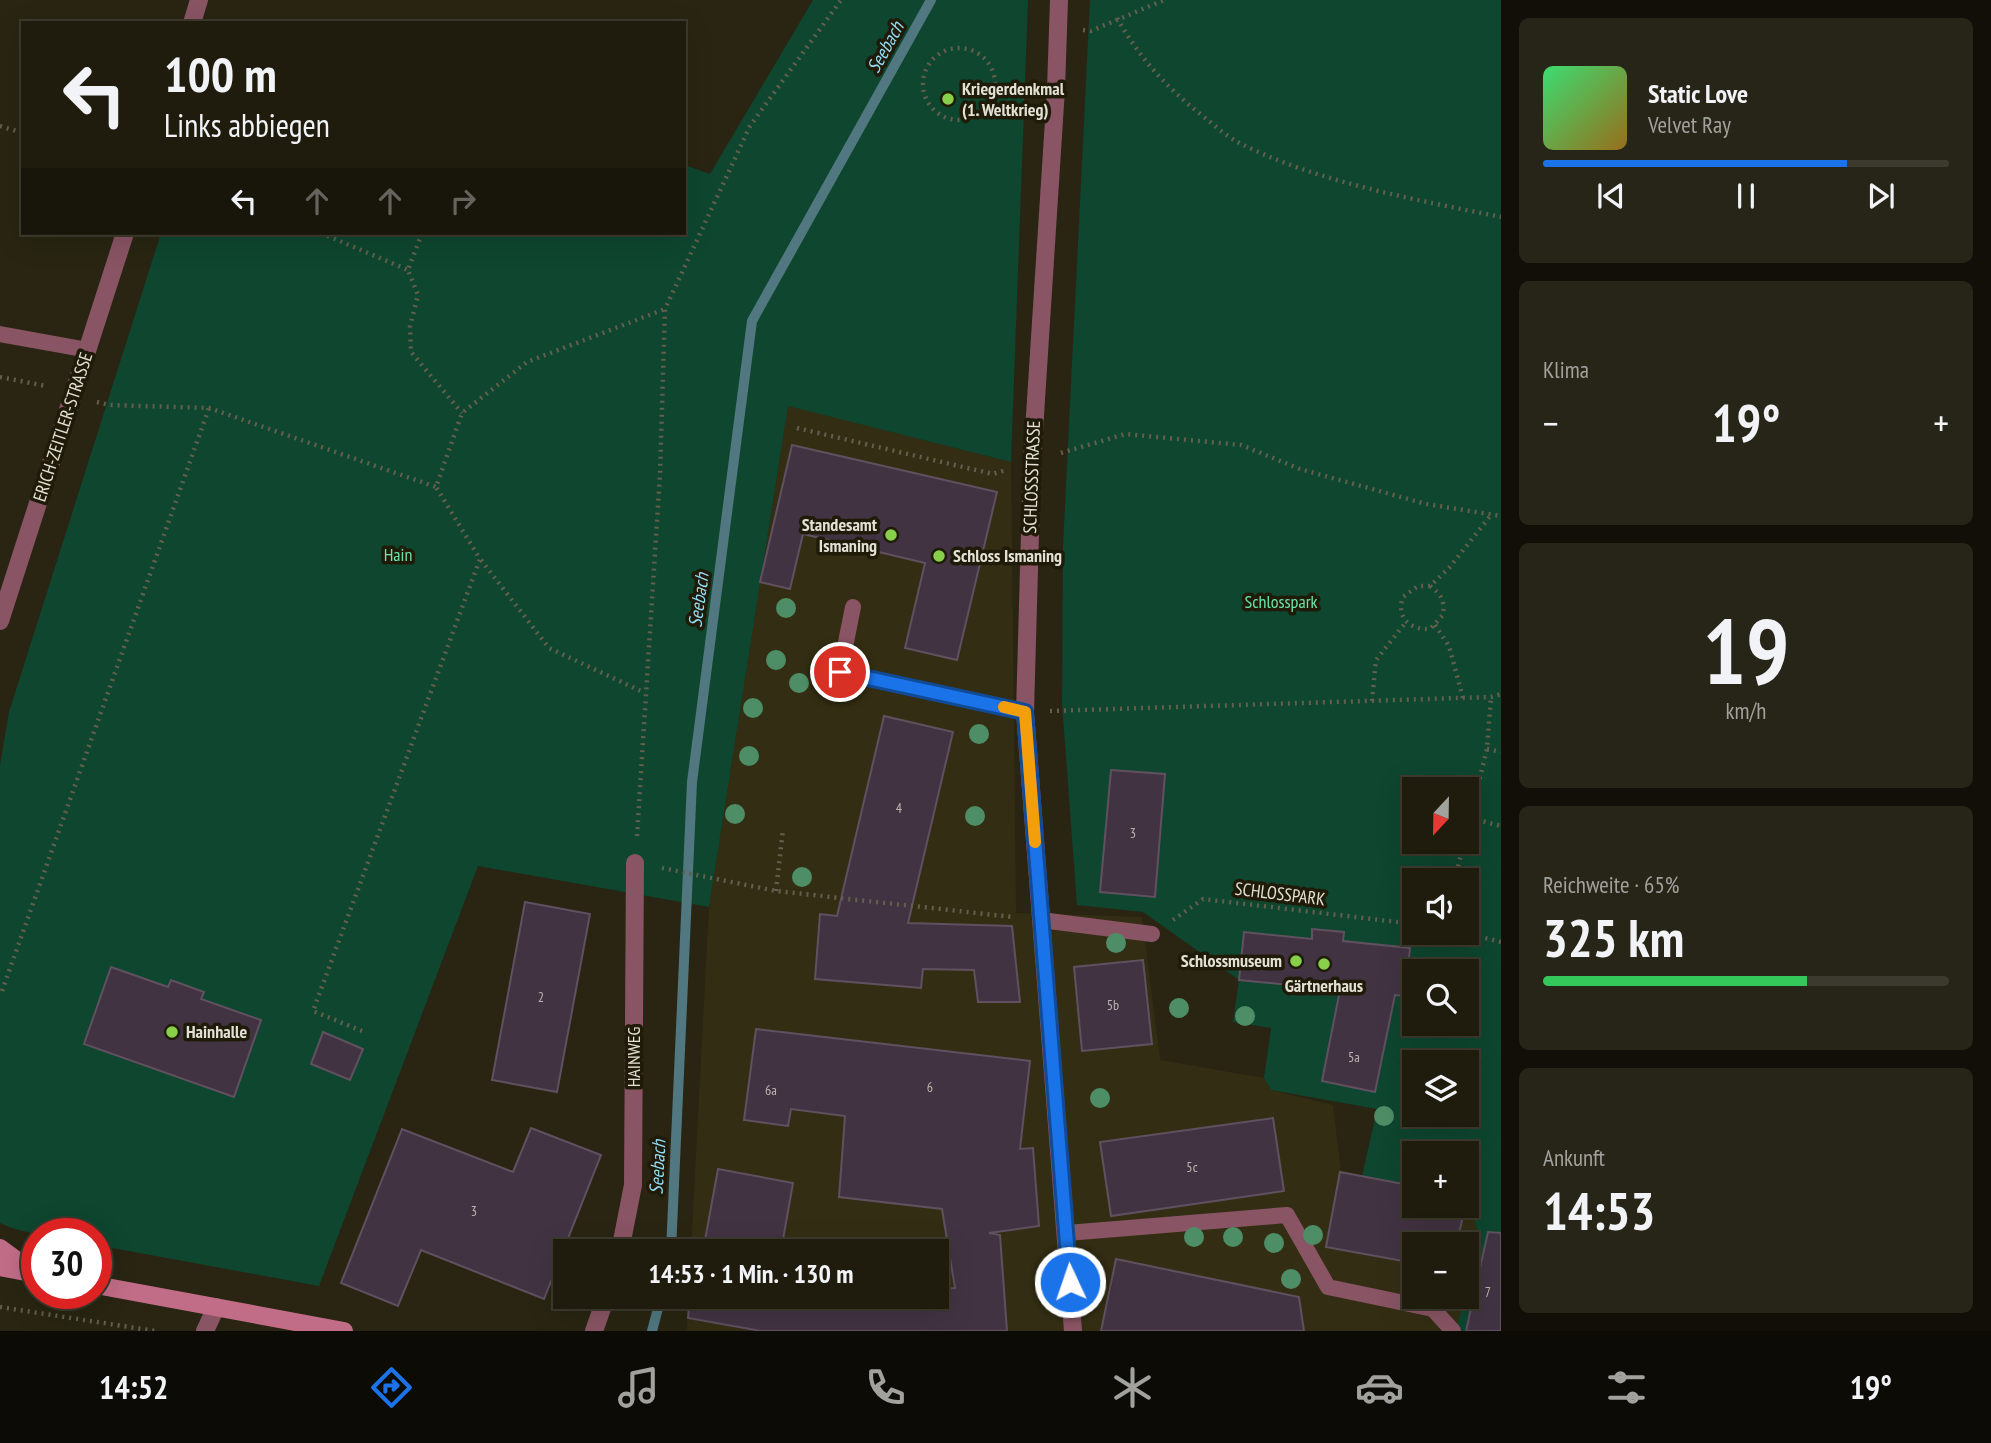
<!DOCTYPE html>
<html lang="de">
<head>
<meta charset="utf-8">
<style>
  :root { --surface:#1f1c0e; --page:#272517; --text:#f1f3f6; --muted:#a1a19e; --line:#3c3a2e; --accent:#1a73e8 }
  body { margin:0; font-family:"PT Sans Narrow",sans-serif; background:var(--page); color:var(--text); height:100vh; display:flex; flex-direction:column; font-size:26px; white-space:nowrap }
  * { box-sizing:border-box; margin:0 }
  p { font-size:23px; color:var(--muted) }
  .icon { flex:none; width:38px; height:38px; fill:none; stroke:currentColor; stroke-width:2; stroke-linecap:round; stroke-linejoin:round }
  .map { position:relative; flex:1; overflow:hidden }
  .sheet { display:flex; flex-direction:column; gap:18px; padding:18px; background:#110f08; width:490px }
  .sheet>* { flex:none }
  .top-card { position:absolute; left:21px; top:21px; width:665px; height:214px; border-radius:0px; box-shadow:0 7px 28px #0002,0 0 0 2px var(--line); background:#1f1c0e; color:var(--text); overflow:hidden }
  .needle { width:46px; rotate:202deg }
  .controls { position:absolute; left:1402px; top:777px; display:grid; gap:14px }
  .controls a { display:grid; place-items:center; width:77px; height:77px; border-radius:0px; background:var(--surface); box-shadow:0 7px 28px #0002,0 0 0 2px var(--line); font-size:35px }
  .speed { position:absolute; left:21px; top:1218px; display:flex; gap:14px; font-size:35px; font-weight:700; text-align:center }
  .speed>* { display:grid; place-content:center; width:91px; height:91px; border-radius:50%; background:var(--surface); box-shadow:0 7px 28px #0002,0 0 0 2px var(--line); line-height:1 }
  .speed .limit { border:10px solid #d22; background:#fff; color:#111 }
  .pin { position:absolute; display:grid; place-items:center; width:60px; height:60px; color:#fff; margin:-30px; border:4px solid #fff; border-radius:50%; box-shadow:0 2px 7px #0007 }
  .me { position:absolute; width:77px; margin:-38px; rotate:357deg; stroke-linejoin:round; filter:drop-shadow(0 0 5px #0008) }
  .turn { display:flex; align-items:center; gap:24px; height:147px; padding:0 28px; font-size:32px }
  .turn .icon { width:91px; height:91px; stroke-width:2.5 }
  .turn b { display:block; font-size:49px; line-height:60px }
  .lanes { display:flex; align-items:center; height:66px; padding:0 28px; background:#0003; justify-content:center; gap:35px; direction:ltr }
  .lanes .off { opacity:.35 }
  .big { font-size:52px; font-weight:700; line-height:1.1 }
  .sheet .widget { flex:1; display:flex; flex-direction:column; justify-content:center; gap:10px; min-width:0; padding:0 24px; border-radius:10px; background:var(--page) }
  .sheet .dial { align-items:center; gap:0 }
  .dial b { font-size:91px; line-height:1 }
  .song { display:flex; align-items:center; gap:21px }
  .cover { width:84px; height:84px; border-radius:10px; background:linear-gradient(135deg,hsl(140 70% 55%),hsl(40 70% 35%)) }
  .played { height:7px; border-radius:4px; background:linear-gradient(90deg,var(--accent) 75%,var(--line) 75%) }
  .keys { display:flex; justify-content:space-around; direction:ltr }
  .heat { display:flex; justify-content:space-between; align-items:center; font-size:38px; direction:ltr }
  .charge { height:10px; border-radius:5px; background:linear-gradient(90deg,#34c759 65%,var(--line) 0) }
  .trip { position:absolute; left:553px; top:1239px; width:396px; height:70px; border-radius:0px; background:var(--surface); box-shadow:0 7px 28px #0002,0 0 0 2px var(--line); font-weight:700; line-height:70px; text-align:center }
  .menu { display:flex; height:112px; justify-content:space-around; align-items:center; background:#0c0b06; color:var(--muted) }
  .menu .icon { width:49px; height:49px }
  .menu .on { color:var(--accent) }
  .menu b { font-size:32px; color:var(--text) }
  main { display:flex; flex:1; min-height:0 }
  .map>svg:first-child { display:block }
  .built { fill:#332e13; fill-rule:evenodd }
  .green { fill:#0e462f; fill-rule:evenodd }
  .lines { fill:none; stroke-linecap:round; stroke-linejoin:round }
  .stream { stroke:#517780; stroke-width:10 }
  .building { fill:#423342; stroke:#605060; stroke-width:2 }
  .path { stroke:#625f4e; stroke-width:4.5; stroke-dasharray:2 5; stroke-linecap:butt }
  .service { stroke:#895464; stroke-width:16 }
  .minor { stroke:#895464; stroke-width:18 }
  .secondary { stroke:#c26d88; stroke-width:18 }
  .tree { fill:#4e8e67 }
  .route-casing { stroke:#114b97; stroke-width:18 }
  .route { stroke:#1a73e8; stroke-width:12 }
  .slow { stroke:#f59e0b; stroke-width:12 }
  .poi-dot { fill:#88cf4a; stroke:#1f1b08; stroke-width:2.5 }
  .labels { text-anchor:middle; stroke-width:7; stroke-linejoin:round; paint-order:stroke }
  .number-label { font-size:14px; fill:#bbb6b0 }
  .poi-label { font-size:18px; font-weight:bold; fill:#e3e1d5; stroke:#1f1b08; text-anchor:start }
  .street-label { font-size:18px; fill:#e3e1d5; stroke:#1f1b08 }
  .park-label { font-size:18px; fill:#6ce4ad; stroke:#1f1b08 }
  .water-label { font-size:19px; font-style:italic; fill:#92dbf5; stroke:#1f1b08 }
</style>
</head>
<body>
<main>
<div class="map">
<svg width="1501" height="1331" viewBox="0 0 1501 1331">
  <rect width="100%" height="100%" fill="#292512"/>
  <path class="built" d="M788,405L1011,462L1016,913L1142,917L1160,1060L1264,1078L1271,1090L1333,1105L1341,1172L1414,1186V1206H1466L1467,1196L1501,1204V1331H687L688,1297H936V1251H691L709,907ZM1414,1244H1466V1297H1414Z"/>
  <g class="green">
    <path d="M813,0H1028L1011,462L788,406L709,907L478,866L319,1286L96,1245V1234C64,1234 30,1238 0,1223V765L9,712L161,233H684V165L710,174Z"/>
    <path d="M1090,0H1501V1331H1456L1479,1236L1467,1196L1466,1153H1414V1186L1362,1176L1377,1109L1271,1090L1264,1078L1271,1028L1233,1022L1239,980L1143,912L1077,905L1062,704L1063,546ZM1414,789H1466V842H1414ZM1414,880H1466V933H1414ZM1414,971H1466V1024H1414ZM1414,1062H1466V1115H1414Z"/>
  </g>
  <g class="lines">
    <g class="stream">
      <path d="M671,1251L692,782L752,321L931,0"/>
      <path d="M652,1331L661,1297"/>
    </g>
  </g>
  <g class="building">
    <path d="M792,445L997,492L957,660L905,648L925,563L803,534L790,589L760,582Z"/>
    <path d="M884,716L953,732L908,923L1012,926L1020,1002H978L974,970L923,969L921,988L815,979L820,914L837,916Z"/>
    <path d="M1111,770L1165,774L1155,897L1100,892Z"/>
    <path d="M525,902L590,914L557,1092L492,1080Z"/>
    <path d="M1312,929L1344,932L1343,941L1410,948L1405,996L1395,995L1375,1092L1322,1081L1340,990L1239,980L1244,932L1312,939Z"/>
    <path d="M1143,960L1152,1044L1082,1051L1074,967Z"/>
    <path d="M111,967L168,987L171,980L204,992L201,999L261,1020L234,1097L84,1044Z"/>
    <path d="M756,1029L1030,1061L1020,1149L1033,1148L1039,1226L989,1233L1000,1235L1007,1331H761L688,1318L689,1307H693L695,1297H773L772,1301L832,1297H936V1289L955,1288L942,1209L839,1197L845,1116L791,1109L788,1126L744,1120Z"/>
    <path d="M323,1032L363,1049L350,1080L311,1064Z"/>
    <path d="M1273,1118L1284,1191L1111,1216L1100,1142Z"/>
    <path d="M531,1128L601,1155L544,1299L421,1250L398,1306L341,1283L402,1129L513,1172Z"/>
    <path d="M718,1169L793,1183L781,1251H703Z"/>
    <path d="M1340,1172L1414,1186V1206H1465L1457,1244H1414V1263L1326,1247Z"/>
    <path d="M1488,1232L1501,1233V1331H1466Z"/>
    <path d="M1116,1259L1299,1297L1304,1331H1101Z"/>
  </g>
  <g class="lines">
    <g class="path">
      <path d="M1117,18C1140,59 1167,88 1204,117C1214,125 1224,134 1234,140C1310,181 1417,200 1501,217"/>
      <path d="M1083,30L1091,31L1164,0"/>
      <circle cx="959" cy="84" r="36"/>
      <path d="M995,85L1028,87"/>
      <path d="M0,126L23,133"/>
      <path d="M321,233L408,270"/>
      <path d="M422,233L408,270L418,295L410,326L411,352L462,413"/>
      <path d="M0,377L46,386"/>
      <path d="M97,402L109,405L209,408L436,487"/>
      <path d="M797,428L993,474L1006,470"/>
      <path d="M1061,453L1125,434L1241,445L1300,469L1426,504L1501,516"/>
      <path d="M481,560L549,648L645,693"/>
      <path d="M1430,586C1441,594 1445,601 1443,615L1430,629C1409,630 1396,617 1403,597L1418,586H1430L1449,568L1491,515"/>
      <path d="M1435,625L1449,646L1463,698"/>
      <path d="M1372,701L1376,660L1406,622"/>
      <path d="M1050,711L1491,697L1501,694"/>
      <path d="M1487,749L1501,752"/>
      <path d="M1470,818L1501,826"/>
      <path d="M1466,833L1487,749L1491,697"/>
      <path d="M637,836L660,474L665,309L750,126L841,0"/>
      <path d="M662,868L776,891L1013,917"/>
      <path d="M1455,880L1464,842"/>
      <path d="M776,891L783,829"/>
      <path d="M1173,920L1203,899L1414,924"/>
      <path d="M1465,933L1501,942"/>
      <path d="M2,991L209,408"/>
      <path d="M362,1031L313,1011L480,559L436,487L462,413L527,362L665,309"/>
      <path d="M0,1307L155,1331"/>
    </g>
    <g class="service">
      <path d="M0,334L88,350"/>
      <path d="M853,607L840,672L1025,712"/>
      <path d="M1041,920L1152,934"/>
      <path d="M1067,1233L1287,1215L1328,1287L1433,1309L1453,1331"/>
    </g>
    <g class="minor">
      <path d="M1059,0L1056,89L1032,462L1025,712L1073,1331"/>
      <path d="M192,23L199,0"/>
      <path d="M0,621L125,233"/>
      <path d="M620,1251L633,1185L635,863"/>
      <path d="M205,1331L216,1307"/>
      <path d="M594,1331L606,1297"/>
    </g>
    <g class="secondary">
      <path d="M0,1248L34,1273"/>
      <path d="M0,1267L31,1273"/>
      <path d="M96,1285L344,1331"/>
    </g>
  </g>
  <g class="tree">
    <circle cx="786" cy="608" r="10"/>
    <circle cx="776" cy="660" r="10"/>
    <circle cx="799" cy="683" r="10"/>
    <circle cx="753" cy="708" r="10"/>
    <circle cx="979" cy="734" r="10"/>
    <circle cx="749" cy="756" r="10"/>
    <circle cx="735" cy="814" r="10"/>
    <circle cx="975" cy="816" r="10"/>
    <circle cx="802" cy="877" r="10"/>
    <circle cx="1116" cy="943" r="10"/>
    <circle cx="1179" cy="1008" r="10"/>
    <circle cx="1245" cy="1016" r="10"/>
    <circle cx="1100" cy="1098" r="10"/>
    <circle cx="1384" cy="1116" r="10"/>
    <circle cx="1313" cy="1235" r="10"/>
    <circle cx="1194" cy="1237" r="10"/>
    <circle cx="1233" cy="1237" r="10"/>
    <circle cx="1274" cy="1243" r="10"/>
    <circle cx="1291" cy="1279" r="10"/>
  </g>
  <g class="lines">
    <defs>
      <path id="route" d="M840,672L1025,712L1070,1282"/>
    </defs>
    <use href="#route" class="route-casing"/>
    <use href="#route" class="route"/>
    <path class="slow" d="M1004,707L1025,712L1035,842"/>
  </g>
  <g class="poi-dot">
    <circle cx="948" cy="99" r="7"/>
    <circle cx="891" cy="535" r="7"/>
    <circle cx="939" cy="556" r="7"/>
    <circle cx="1296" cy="961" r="7"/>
    <circle cx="1324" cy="964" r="7"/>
    <circle cx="172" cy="1032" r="7"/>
  </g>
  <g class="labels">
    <g class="number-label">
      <text x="899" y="813">4</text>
      <text x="1133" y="838">3</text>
      <text x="541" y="1002">2</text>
      <text x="1113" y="1010">5b</text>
      <text x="1354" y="1062">5a</text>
      <text x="930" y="1092">6</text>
      <text x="771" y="1095">6a</text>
      <text x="1192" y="1172">5c</text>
      <text x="474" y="1216">3</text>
      <text x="1488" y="1297">7</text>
    </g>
    <g class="poi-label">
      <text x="962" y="95">Kriegerdenkmal<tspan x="962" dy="21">(1. Weltkrieg)</tspan></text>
      <text x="877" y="531" text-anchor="end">Standesamt<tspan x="877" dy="21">Ismaning</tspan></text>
      <text x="953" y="562">Schloss Ismaning</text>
      <text x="1282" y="967" text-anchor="end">Schlossmuseum</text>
      <text x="1324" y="992" text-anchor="middle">Gärtnerhaus</text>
      <text x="186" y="1038">Hainhalle</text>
    </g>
    <g class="street-label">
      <text transform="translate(63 427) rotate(-72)" y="6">ERICH-ZEITLER-STRASSE</text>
      <text transform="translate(1032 477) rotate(-88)" y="6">SCHLOSSSTRASSE</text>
      <text transform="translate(1280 894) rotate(7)" y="6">SCHLOSSPARK</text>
      <text transform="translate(634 1057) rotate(-90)" y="6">HAINWEG</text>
    </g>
    <g class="park-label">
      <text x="398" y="561">Hain</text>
      <text x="1281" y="608">Schlosspark</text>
    </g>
    <g class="water-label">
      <text transform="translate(885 47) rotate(-61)" y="7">Seebach</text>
      <text transform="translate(698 600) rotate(-82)" y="7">Seebach</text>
      <text transform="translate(657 1167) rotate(-87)" y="7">Seebach</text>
    </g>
  </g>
</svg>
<div class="controls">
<a><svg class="needle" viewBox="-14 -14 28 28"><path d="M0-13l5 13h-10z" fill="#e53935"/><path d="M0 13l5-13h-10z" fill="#a1a19e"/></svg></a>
<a><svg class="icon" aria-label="sound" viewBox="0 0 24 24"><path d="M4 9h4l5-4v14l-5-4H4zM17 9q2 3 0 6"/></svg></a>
<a><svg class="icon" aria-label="search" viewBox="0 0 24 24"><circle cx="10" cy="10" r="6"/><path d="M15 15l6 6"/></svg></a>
<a><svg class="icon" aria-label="layers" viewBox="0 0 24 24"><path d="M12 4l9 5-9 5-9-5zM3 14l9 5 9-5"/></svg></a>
<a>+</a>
<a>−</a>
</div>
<div class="speed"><div class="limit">30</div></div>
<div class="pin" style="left:840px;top:672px;background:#d93025"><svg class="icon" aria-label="arrive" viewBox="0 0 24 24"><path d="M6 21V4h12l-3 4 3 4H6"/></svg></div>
<svg class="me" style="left:1070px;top:1282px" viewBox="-20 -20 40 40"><circle r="17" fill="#1a73e8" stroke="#fff" stroke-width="3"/><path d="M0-11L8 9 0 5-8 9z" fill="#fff"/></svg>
<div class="trip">14:53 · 1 Min. · 130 m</div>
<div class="top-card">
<div class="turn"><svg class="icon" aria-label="left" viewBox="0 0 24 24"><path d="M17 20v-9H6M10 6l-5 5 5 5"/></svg><div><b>100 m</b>Links abbiegen</div></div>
<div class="lanes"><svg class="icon" aria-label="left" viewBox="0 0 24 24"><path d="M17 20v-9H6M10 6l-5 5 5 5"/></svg><svg class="icon off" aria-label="ahead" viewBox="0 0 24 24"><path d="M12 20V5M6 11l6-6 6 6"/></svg><svg class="icon off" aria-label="ahead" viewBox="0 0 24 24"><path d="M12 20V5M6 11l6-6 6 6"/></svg><svg class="icon off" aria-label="right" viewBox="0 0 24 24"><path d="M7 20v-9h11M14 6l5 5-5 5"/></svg></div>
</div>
</div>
<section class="sheet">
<div class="widget">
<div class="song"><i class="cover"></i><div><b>Static Love</b><p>Velvet Ray</p></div></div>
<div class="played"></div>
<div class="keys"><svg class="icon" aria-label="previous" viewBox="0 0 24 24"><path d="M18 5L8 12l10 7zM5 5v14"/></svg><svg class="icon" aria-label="pause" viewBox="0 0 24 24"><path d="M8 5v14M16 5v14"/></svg><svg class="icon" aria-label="next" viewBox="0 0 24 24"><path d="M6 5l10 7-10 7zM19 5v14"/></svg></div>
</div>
<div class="widget"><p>Klima</p>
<div class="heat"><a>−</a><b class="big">19°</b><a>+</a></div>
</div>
<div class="widget dial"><b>19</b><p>km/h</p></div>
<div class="widget"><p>Reichweite · 65%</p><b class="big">325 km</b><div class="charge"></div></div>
<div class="widget"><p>Ankunft</p><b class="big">14:53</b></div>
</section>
</main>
<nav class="menu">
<b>14:52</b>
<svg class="icon on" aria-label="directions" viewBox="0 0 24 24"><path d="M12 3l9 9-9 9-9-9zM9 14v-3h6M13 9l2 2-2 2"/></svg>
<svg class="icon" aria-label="music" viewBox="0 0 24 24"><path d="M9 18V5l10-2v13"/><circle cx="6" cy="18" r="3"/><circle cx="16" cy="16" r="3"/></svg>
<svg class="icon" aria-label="phone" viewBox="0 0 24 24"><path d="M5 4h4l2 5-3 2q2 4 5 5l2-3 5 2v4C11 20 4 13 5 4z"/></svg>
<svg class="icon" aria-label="climate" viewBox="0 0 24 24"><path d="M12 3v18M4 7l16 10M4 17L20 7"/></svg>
<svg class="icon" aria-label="car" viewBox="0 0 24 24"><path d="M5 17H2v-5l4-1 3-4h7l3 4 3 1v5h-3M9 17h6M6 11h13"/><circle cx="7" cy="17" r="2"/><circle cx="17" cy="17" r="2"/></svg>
<svg class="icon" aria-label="filters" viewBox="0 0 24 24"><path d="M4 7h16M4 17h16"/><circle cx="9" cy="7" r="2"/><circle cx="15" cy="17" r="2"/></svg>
<b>19°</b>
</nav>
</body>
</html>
